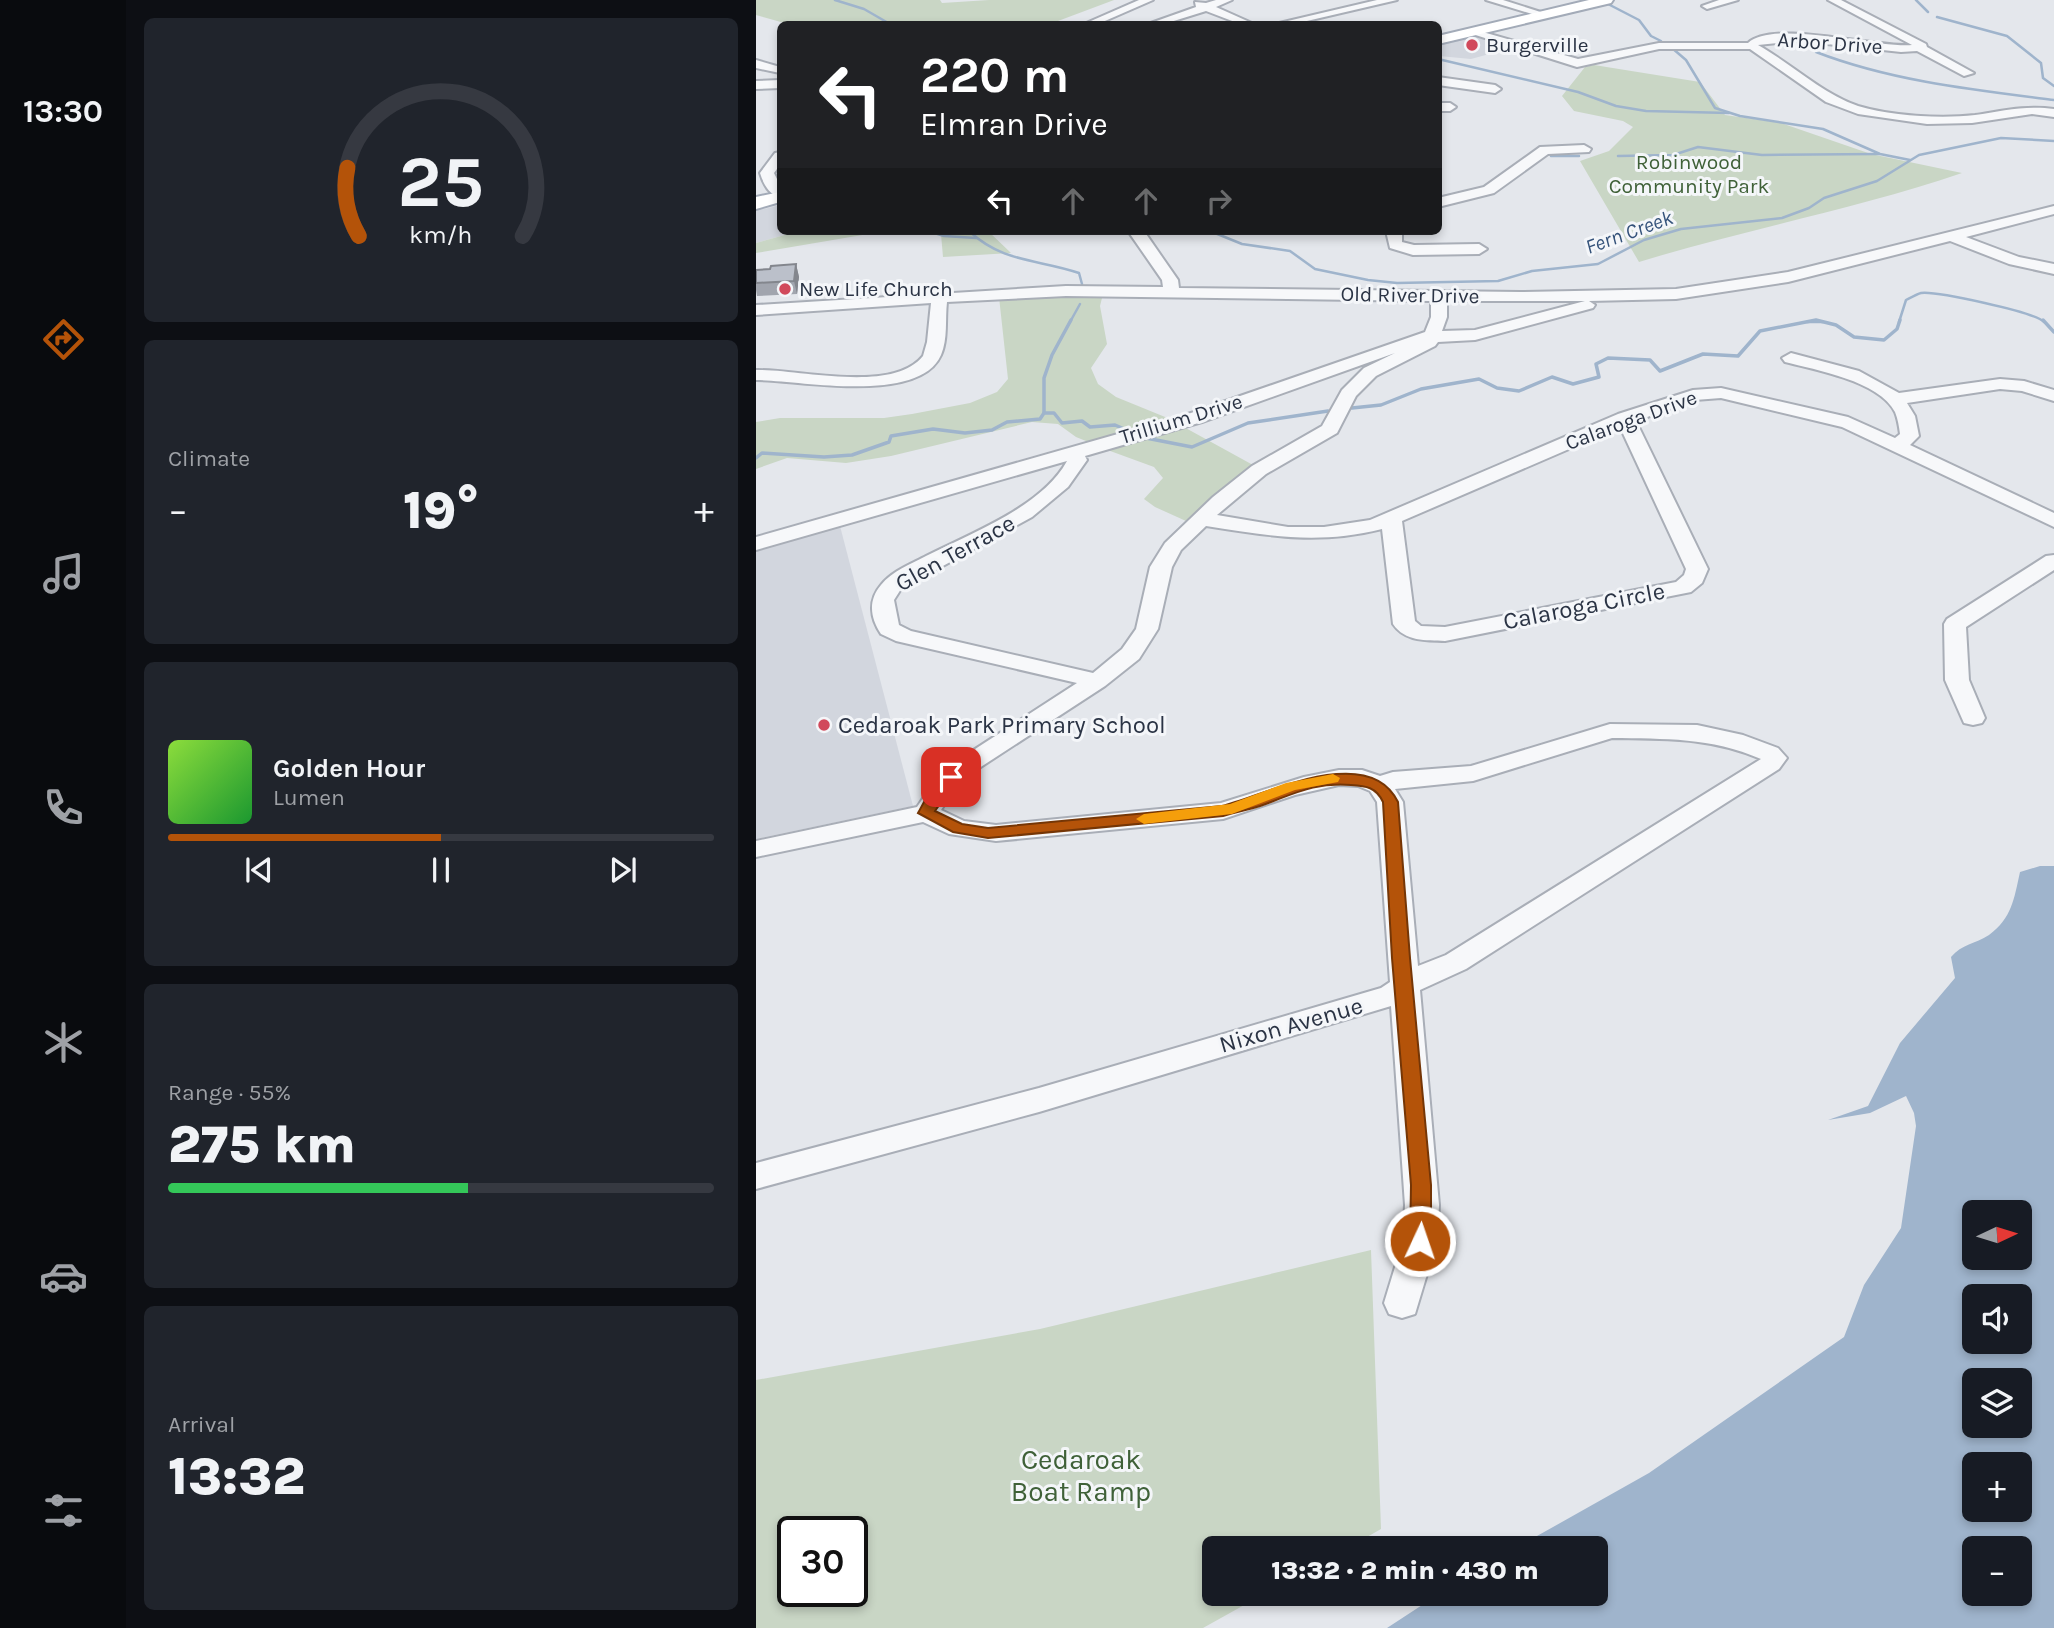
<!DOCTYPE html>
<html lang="en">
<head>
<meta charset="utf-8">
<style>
  :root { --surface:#171b24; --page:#20242c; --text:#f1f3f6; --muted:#9ea1a6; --line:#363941; --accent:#b45309 }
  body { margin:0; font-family:Karla,sans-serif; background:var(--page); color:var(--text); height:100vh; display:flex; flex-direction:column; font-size:26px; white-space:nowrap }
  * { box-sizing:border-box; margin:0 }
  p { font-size:23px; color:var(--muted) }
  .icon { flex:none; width:38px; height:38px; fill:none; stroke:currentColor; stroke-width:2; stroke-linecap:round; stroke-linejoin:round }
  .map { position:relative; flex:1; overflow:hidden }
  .drawer { display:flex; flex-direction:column; gap:18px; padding:18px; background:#0d0f14; width:630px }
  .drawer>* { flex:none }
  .guide { position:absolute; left:21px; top:21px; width:665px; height:214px; border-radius:10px; box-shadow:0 4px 10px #0003; background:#202124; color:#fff; overflow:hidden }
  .needle { width:46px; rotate:86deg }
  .tools { position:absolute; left:1206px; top:1200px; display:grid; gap:14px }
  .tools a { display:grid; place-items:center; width:70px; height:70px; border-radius:10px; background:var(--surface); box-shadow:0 4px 10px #0003; font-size:35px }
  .speed { position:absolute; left:21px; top:1516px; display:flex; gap:14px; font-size:35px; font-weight:700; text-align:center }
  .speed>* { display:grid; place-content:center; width:91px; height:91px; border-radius:50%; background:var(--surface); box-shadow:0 4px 10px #0003; line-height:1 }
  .speed .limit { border:4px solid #111; border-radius:10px; background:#fff; color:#111 }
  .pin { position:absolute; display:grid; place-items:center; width:60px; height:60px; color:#fff; margin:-30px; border-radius:14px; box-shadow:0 4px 10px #0006 }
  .me { position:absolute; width:77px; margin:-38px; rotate:3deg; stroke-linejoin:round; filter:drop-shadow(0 0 5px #0008) }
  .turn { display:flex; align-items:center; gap:24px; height:147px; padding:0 28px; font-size:32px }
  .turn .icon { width:91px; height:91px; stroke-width:2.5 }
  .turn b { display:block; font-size:49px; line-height:60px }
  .lanes { display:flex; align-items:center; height:66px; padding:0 28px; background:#0003; justify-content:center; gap:35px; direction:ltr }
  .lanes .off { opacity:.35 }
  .big { font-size:52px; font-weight:800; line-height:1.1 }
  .drawer .widget { flex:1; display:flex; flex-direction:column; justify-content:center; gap:10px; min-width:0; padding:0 24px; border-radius:10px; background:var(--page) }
  .drawer .dial { align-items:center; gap:0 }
  .dial svg { height:182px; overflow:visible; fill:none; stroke:var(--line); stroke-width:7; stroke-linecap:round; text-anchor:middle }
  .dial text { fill:var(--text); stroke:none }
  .song { display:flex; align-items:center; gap:21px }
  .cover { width:84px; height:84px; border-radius:10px; background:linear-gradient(135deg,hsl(90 70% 55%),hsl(130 70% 35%)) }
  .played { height:7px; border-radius:4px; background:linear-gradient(90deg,var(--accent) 50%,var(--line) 50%) }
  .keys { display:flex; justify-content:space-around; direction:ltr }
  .heat { display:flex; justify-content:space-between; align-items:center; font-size:38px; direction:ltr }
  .charge { height:10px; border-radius:5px; background:linear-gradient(90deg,#34c759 55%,var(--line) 0) }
  .trip { position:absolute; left:446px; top:1536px; width:406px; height:70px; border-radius:10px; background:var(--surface); box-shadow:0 4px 10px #0003; font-weight:800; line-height:70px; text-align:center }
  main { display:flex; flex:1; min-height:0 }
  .tabs { display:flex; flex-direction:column; width:126px; justify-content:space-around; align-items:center; background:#090b0e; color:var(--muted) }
  .tabs .icon { width:49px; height:49px }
  .tabs .selected { color:var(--accent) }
  .tabs b { font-size:32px; color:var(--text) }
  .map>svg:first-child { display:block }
  .built { fill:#d2d6de }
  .green { fill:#c9d6c5; fill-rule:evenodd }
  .water { fill:#9fb4cc; fill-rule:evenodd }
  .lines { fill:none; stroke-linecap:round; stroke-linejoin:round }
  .stream-far1 { stroke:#9fb4cc; stroke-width:2.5 }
  .stream { stroke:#9fb4cc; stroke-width:3.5 }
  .minor-casing { stroke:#a9aeb7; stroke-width:4 }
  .major-casing { stroke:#a3abb8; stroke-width:4 }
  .minor { fill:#f7f8fa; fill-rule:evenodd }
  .major { fill:#fff; fill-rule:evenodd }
  .wall { fill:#a1a5ae }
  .shaded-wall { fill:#83868d }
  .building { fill:#bbc0ca; stroke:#83868d; stroke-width:2 }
  .route { fill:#b45309; stroke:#753606; stroke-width:2 }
  .slow { fill:#f59e0b }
  .poi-dot { fill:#d1495b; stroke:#f4f6f9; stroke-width:2.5 }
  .labels { text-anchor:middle; stroke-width:6; stroke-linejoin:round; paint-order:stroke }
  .far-street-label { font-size:21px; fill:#2b3445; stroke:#f4f6f9 }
  .far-poi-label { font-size:21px; fill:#2b3445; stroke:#f4f6f9; text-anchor:start }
  .far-park-label { font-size:21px; fill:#3f6138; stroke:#f4f6f9 }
  .far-water-label { font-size:21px; font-style:italic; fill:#34527a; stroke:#f4f6f9 }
  .street-label { font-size:24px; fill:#2b3445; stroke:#f4f6f9 }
  .poi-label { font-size:24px; fill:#2b3445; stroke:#f4f6f9; text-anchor:start }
  .near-park-label { font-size:28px; fill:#3f6138; stroke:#f4f6f9 }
</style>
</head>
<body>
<main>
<nav class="tabs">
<b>13:30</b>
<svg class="icon selected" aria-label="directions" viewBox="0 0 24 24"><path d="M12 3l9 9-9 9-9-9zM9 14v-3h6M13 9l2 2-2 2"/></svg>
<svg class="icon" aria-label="music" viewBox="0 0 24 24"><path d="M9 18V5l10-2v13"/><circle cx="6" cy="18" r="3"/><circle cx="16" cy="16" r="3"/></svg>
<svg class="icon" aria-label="phone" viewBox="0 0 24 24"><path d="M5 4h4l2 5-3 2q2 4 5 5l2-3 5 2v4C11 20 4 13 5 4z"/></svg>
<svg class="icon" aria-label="climate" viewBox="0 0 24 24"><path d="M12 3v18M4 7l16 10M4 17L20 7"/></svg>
<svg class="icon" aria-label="car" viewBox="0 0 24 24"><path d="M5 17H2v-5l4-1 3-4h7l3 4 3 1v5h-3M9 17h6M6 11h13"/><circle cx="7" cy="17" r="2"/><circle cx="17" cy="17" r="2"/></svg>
<svg class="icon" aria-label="filters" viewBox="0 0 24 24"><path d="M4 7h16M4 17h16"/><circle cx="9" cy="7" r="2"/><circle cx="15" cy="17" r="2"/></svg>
</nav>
<section class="drawer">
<div class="widget dial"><svg viewBox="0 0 100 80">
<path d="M14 69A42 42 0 1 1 86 69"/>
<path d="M14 69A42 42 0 0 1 9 39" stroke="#b45309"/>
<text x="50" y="56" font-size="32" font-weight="700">25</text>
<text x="50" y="72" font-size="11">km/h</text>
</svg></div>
<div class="widget"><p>Climate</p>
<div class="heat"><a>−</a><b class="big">19°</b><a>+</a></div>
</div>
<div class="widget">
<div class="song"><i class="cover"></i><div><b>Golden Hour</b><p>Lumen</p></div></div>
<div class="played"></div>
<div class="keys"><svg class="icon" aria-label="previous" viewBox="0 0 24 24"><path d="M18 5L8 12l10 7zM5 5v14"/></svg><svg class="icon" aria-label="pause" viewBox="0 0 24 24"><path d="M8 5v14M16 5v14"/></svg><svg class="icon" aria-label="next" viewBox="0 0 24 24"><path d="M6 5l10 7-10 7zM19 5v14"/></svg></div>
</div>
<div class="widget"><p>Range · 55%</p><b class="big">275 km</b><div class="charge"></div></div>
<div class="widget"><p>Arrival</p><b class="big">13:32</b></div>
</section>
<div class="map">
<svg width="1298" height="1628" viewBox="0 0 1298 1628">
  <rect width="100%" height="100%" fill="#e4e7ec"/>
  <g class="built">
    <path d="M718,36L724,37L759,47L715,59L683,56L682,44Z"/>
    <path d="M24,205V231H43L0,243V211Z"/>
    <path d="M84,526L157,806L0,839V550Z"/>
  </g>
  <g class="green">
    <path d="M0,0H184L186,3L233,0H358L294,24H32L0,15Z"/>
    <path d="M838,65L944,82L969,115L1025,123L1115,154L1206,173C1101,209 990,229 883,262L824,161L853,151L877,127L867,121L818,111L806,96L829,67Z"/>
    <path d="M43,231L54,234L67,231H130L0,253V243Z"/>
    <path d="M149,231H232L255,253L187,257L185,234Z"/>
    <path d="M347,294L344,306L351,344L335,368L342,384L360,397L414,419L335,443L320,437L302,424L276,422L135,456L90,463L31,458L0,469V422L24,418H128L156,414L214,403L241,392L252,379L243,297Z"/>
    <path d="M426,426L497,465L430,521L399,507L388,499L407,478L398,467L346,448Z"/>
    <path d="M615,1250L625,1529L590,1549H458V1594H508L447,1628H0V1380L284,1329ZM37,1531H96V1591H37Z"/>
  </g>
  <path class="water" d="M1284,866H1298V1628H631L683,1594H840V1549H758L893,1473L1088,1337L1108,1285L1145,1228L1160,1126L1158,1113L1150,1096L1114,1113L1072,1120L1112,1106L1144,1043L1199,978L1195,957C1206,944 1219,944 1233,935C1256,918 1258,899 1264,872ZM1218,1213H1264V1258H1218ZM1218,1297H1264V1342H1218ZM1218,1381H1264V1426H1218ZM1218,1465H1264V1510H1218ZM1218,1549H1264V1594H1218Z"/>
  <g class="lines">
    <g class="stream-far1">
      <path d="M79,0L108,9L134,24"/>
      <path d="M1160,0L1172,12"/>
      <path d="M852,4L883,20L895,36L905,41"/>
      <path d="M1181,17L1251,36L1285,63L1287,78L1298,86"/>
      <path d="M916,48L930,60L959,108L984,116L1067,129L1124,154L1154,160"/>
      <path d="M1060,52C1135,81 1218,90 1298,100"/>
      <path d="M682,59L822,92L860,106L890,111L973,113"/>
      <path d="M795,156H823"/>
      <path d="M862,156L917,155L942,147L1006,155L1123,154"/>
      <path d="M172,231L188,236L220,238"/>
      <path d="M213,231C247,263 282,259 323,273L326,284"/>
      <path d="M454,231L486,244L534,251L559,269L612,280L641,283L742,281L776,271L842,264L888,240L925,229L1026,218L1053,208L1068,198L1121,181L1163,155L1245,138L1298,141"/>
      <path d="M314,322L324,304"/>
      <path d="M1051,322H1067"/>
      <path d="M1143,322L1150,300C1154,298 1161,294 1165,293C1180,291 1279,312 1288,322"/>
    </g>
    <g class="stream">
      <path d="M1287,320L1298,332"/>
      <path d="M596,408L625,405L665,389L723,379L741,388L763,391L796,377L817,384L843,377L840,364L852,358L894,360L904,371L947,354L982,356L1004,331L1060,320L1080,325L1098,337L1128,340L1141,329L1144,320"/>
      <path d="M288,413V378L296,355L315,320"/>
      <path d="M390,438L436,447L492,423L572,411"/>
      <path d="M0,458L6,453L68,457L96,455L133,442L135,436L177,429L209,433L236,430L251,422L284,419L288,413H298L306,423L326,421L334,427L359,425L375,432"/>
    </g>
    <defs>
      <g id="minor">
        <path d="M383,0H397L342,24H328Z"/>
        <path d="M460,0H476L460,7L498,24H484L450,11L408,24H392L440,7L439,2L450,3Z"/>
        <path d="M621,0H641L538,24H519Z"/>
        <path d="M730,0H747L794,15L789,18Z"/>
        <path d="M963,0H982L951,9L946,6Z"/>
        <path d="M1072,0H1085L1170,44L1171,47L1218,73L1208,76L1161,51L1145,52L1043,41L1002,45C1036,64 1065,93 1102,106C1135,116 1185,119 1219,115C1246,111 1271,105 1298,109V117L1276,114L1216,123L1171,124L1102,114L1070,102L994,49H903L821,67L710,32L716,29L822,59L903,43H992C1018,19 1120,48 1156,45Z"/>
        <path d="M0,60L24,67V73L0,68Z"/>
        <path d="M682,77L739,85L745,89L739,93L682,85Z"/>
        <path d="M24,80V88L0,89V81Z"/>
        <path d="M682,103H694L700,107L694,111H682Z"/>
        <path d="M828,145L835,149L833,152L792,154L738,193L682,207V198L728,187L784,147Z"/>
        <path d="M24,152V165L18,173L24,185V197C13,195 7,183 4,173L19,153Z"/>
        <path d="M1298,206V214L1210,237L1263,257L1298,264V274L1253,264L1194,241L1032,282L920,299L833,301L839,305L837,308L719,340L682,342L679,346L620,376L600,396L581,433L510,474L461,515L532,527H568L614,520L862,414L937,390L965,388L1092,417L1139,438L1144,434C1143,427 1142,419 1139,412C1123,381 1060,370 1029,362L1026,358L1035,353L1103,371L1143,393L1244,379L1268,381L1298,390V401L1266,391L1244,389L1151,403L1159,416L1163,436L1154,445L1298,513V527L1086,427L965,398L939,400L880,421L952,569L946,583L935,592L689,641C670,640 649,642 637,624L626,529C562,545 513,536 450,526L425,550L416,567L402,629L383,659L349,686L214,774L199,789L185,810L208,821L240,825L465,803L548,777L583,770H606L624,776L637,772L715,766L854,724L941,725L987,735L1022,748L1031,758L1023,769L710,969L664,990L683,1205L681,1241L659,1314L646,1318L633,1314L628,1303L647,1241L649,1205L635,1006L283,1112L0,1189V1163L283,1088L625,988L634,982L621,802L614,791L602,786L583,785L539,795L467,819L240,841L193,834L167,822L0,857V841L161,807L180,779L196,764L321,683L140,641L125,634C114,618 112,600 125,585C136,571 155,564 170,556C215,533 286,507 311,461L0,550V537L432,414L669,332L675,317V301L310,296L191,302C189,319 192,339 185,355C163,405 43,380 0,380V370C44,369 136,394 167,356L171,342L175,303L0,315V305L310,286L407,287L406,280L372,231H388L422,280L423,288L764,292L920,289L1032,272ZM691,301H829L719,330L686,331L691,317ZM639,353L608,368L586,390L566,426L496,466L457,497L409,543L394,567L380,629L366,649L337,673L155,631L143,625L138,600L145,589L276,517L312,487L331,460L329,456L446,422ZM864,427L930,569L928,575L920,582L689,627L665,626L659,621L646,521ZM856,738C909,739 954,737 1005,759L690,955L662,966L647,802L639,789L717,781Z"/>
        <path d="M630,231H646V242L658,245L723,244L731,249L723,254L657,255L634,248Z"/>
        <path d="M1298,555V570L1210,627L1213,680L1229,718L1226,723L1217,725L1208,723L1189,680L1188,624L1191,619L1290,556Z"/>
      </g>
      <g id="major">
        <path d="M833,0H857L855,3L682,44V36Z"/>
        <path d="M24,192V202L0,209V197Z"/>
      </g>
    </defs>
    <use href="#minor" class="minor-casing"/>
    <use href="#major" class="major-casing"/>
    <use href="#minor" class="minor"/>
    <use href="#major" class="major"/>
  </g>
  <path class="wall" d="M40,264L43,277L41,294L1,296L0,290V270L14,269Z"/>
  <path class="shaded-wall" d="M40,264L43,277L41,294L38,281Z"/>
  <path class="building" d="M40,264L38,281L0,283V270L14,269L15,266Z"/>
  <path class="route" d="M195,772L203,777L179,811L206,824L232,828L466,806C512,794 613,742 642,802L654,958L675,1185V1241L672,1247L664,1250L657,1247L654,1241L655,1185L636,958L627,802C620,787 610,786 595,785C558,782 538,794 504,806C492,810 479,812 467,816L232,838L197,832L162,813C170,799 179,777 195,772Z"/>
  <path class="slow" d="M577,774L584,778L582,782L539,790L476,814L388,824L380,819L388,814L474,804L530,783Z"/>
  <g class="poi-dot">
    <circle cx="716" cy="45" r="7"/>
    <circle cx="29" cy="289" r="7"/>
    <circle cx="68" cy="725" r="7"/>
  </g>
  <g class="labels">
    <g class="far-street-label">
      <text transform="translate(1074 43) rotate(4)" y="7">Arbor Drive</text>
      <text transform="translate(654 295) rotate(1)" y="7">Old River Drive</text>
      <text transform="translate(425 419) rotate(-17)" y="7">Trillium Drive</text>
      <text transform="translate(875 420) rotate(-20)" y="7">Calaroga Drive</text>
    </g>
    <g class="far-poi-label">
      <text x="730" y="52">Burgerville</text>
      <text x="43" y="296">New Life Church</text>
    </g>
    <g class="far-park-label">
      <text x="933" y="169">Robinwood<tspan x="933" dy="24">Community Park</tspan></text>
    </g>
    <g class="far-water-label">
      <text transform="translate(873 232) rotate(-20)" y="7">Fern Creek</text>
    </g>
    <g class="street-label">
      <text transform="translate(199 553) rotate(-29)" y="8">Glen Terrace</text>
      <text transform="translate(828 606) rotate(-11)" y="8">Calaroga Circle</text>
      <text transform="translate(535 1025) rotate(-16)" y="8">Nixon Avenue</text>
    </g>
    <g class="poi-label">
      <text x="82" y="733">Cedaroak Park Primary School</text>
    </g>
    <g class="near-park-label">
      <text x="325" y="1469">Cedaroak<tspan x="325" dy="32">Boat Ramp</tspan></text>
    </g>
  </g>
</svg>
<div class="tools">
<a><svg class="needle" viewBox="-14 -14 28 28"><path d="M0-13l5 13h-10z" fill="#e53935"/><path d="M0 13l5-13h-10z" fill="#9ea1a6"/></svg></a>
<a><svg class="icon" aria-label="sound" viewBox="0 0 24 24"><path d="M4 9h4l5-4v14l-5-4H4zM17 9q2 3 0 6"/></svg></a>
<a><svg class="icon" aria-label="layers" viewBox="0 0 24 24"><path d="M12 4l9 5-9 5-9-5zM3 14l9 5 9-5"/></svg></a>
<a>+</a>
<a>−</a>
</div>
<div class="speed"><div class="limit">30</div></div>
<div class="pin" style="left:195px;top:777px;background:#d93025"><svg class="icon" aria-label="arrive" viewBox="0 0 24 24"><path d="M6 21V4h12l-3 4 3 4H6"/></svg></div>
<svg class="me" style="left:664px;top:1241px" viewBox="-20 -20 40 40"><circle r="17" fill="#b45309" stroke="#fff" stroke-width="3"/><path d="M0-11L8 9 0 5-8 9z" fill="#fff"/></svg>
<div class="trip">13:32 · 2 min · 430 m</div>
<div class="guide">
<div class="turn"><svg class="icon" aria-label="left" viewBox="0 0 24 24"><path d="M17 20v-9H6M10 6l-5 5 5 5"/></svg><div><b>220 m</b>Elmran Drive</div></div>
<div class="lanes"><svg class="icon" aria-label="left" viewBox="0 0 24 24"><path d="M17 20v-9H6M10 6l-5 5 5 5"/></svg><svg class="icon off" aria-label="ahead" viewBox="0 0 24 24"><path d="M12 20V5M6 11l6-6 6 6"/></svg><svg class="icon off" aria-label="ahead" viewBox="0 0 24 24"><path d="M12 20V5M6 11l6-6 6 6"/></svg><svg class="icon off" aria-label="right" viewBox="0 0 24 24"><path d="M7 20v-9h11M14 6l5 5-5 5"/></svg></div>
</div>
</div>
</main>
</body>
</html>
